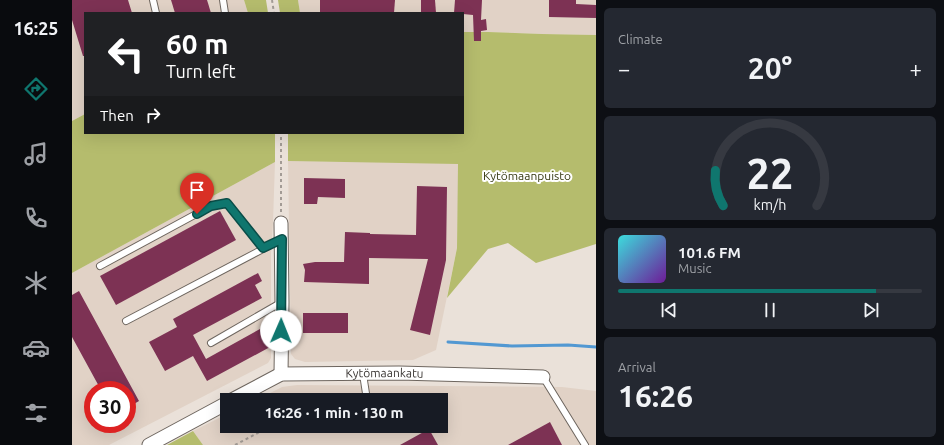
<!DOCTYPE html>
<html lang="en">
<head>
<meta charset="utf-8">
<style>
  :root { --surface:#171b24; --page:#242831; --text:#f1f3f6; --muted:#9ea1a6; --line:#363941; --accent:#0f766e }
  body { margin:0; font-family:Ubuntu,sans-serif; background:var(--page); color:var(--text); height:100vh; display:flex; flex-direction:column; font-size:15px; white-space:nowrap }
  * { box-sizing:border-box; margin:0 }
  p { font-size:13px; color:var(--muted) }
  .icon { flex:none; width:22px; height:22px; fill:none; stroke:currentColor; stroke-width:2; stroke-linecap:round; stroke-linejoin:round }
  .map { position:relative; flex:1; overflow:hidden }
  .side { display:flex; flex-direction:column; gap:8px; padding:8px; background:#0d0f14; width:348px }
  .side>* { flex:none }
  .banner { position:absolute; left:12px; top:12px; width:380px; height:122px; border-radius:0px; box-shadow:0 4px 16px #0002; background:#202124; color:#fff; overflow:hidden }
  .speed { position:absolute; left:12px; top:381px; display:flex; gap:8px; font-size:20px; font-weight:700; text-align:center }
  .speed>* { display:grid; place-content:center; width:52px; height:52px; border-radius:50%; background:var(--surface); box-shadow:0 4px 16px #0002; line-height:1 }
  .speed .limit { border:6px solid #d22; background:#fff; color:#111 }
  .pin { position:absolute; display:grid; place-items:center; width:34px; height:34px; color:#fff; margin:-41px -17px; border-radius:50% 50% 50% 0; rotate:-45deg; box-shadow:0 0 4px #0007 }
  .pin .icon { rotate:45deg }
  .me { position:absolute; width:44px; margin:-22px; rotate:1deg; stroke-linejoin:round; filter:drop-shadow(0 0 3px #0008) }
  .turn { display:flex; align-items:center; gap:14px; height:84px; padding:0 16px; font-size:18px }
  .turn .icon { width:52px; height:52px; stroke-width:2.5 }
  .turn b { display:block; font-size:28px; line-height:34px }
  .then { display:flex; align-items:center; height:38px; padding:0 16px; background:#0003; gap:8px; font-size:15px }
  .big { font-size:30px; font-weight:700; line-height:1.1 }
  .side .tile { flex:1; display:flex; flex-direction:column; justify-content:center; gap:6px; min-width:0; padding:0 14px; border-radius:6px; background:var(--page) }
  .side .dial { align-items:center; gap:0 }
  .dial svg { height:104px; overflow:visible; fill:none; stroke:var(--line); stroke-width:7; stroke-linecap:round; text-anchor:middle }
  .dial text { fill:var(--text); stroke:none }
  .song { display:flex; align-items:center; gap:12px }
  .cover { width:48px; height:48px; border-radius:6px; background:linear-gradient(135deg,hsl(180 70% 55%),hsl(280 70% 35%)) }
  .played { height:4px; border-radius:2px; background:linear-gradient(90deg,var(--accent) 85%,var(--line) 85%) }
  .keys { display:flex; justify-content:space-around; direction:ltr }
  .heat { display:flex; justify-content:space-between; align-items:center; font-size:22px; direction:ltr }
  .trip { position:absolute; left:148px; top:393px; width:228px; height:40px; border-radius:0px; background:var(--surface); box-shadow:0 4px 16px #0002; font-weight:700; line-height:40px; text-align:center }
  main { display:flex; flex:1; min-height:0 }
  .dock { display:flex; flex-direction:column; width:72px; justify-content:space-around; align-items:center; background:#090b0e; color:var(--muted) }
  .dock .icon { width:28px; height:28px }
  .dock .current { color:var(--accent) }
  .dock b { font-size:18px; color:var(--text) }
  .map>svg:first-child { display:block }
  .built { fill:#e1d2c6; fill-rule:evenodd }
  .green { fill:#b5bc6d }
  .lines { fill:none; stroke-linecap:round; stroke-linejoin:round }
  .stream { stroke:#5298d2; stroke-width:3 }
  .building { fill:#7d3254 }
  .lane-casing { stroke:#6e665f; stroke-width:8 }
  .street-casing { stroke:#6e665f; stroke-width:15 }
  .path { stroke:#a29b95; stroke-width:2; stroke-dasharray:3 3; stroke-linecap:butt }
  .lane { stroke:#fff; stroke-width:6 }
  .street { stroke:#fff; stroke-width:13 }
  .route-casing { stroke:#0a4d48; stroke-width:10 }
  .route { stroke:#0f766e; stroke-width:7 }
  .labels { text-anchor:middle; stroke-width:4; stroke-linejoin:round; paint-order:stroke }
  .park-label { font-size:12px; fill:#363913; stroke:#fff }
  .street-label { font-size:12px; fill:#3a3633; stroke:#fff }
</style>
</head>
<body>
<main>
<nav class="dock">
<b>16:25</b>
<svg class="icon current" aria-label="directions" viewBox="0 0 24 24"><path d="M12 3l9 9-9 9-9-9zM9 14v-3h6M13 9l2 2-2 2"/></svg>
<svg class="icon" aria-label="music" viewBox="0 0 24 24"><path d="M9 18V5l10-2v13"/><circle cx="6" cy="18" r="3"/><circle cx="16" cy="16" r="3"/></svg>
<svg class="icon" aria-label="phone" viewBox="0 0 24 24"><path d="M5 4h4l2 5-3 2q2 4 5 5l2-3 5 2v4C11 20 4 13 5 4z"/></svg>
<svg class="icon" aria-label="climate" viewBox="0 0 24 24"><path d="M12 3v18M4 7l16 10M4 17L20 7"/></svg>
<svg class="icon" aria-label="car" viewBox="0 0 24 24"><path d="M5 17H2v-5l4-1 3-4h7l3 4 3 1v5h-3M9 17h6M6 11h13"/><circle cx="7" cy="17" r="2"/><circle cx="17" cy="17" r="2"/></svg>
<svg class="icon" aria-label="filters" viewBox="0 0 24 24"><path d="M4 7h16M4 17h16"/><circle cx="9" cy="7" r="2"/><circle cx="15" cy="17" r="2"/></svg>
</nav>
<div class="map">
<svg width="524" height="445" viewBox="0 0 524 445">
  <rect width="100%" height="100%" fill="#eae1d9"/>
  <g class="built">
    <path d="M0,0H172L176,13H13V114L0,121Z"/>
    <path d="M226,0H524V35L470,34L416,32H391V13H228Z"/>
    <path d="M216,161L387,163L385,248L364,350L341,360L233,362L223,359L219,354Z"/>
    <path d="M203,162L201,222L199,254V358L196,363L37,445H0V273ZM21,390H55V424H21Z"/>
    <path d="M225,385L490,387L524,391V445H131L121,431L155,414V426H369V400H184L210,387Z"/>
  </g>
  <g class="green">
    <path d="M172,0H194L196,13H176Z"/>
    <path d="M206,0H226L228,13H208Z"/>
    <path d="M391,32H416L470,34L524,35V244L464,263L436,243L416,249L375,298L385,248L386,164L216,161V133H391Z"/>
    <path d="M13,114V133H203V162L0,273V121Z"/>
    <path d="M121,431L131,445H95Z"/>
  </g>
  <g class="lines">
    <path class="stream" d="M376,342L440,346L496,345L524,347"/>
  </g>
  <g class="building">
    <path d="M0,0H56L60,13H13V56H11L0,20Z"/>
    <path d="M99,0H135L139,13H103Z"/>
    <path d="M248,0H323L322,13H248Z"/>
    <path d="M349,0H363L364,13H349Z"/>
    <path d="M383,0H410L409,20L414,19L415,30L409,31V41H402L401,15L391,14V13H382Z"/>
    <path d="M477,0H504V4L524,5V18L477,17Z"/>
    <path d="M232,178L273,179V198L246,197L245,204H232Z"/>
    <path d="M345,186L375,187L374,260L358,335L338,330L356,259L297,258V284L232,282L233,270L231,264L243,262H272L273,232L298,233V234L344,235Z"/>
    <path d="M148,211L164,240L44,305L28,276Z"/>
    <path d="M186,273L190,281L183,285L190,298L121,335L134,359L188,329L198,347L135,381L121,356L93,371L77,342L105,327L101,319Z"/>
    <path d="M7,291L67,401L55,408V390H29L0,337V295Z"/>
    <rect x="231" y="313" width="45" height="20"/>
    <path d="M478,422L490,445H436Z"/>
    <path d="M357,429L366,445H328Z"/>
  </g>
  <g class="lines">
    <defs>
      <g id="lane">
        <path d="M81,0L84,13"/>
        <path d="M151,0L153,13"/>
        <path d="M28,266L139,206L155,203L191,248"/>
        <path d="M54,321L210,239"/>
        <path d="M139,343L210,302"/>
        <path d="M291,374L295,400"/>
        <path d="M471,377L513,445"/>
      </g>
      <g id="street">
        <path d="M209,374L210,302L209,223"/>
        <path id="s1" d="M160,400L209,374L327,373L471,377"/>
        <path d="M77,445L155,403"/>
      </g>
    </defs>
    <use href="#lane" class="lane-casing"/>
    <use href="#street" class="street-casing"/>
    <g class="path">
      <path d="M200,0L202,13"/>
      <path d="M209,212V133"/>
      <path d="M163,445L199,426"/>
    </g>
    <use href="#lane" class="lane"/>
    <use href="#street" class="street"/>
  </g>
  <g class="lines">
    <defs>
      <path id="route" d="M125,214L139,206L155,203L191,248L210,239L209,331"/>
    </defs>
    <use href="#route" class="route-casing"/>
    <use href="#route" class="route"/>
  </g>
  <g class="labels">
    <g class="park-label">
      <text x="455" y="180">Kytömaanpuisto</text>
    </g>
    <g class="street-label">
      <text dy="4" stroke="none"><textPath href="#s1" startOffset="159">Kytömaankatu</textPath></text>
    </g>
  </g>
</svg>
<div class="speed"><div class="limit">30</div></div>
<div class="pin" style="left:125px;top:214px;background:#d93025"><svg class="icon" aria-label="arrive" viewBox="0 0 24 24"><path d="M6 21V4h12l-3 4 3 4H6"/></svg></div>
<svg class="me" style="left:209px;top:331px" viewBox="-20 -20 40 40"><circle r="19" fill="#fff"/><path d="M0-13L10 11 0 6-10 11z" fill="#0f766e"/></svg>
<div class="trip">16:26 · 1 min · 130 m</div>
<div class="banner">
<div class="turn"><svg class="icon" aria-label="left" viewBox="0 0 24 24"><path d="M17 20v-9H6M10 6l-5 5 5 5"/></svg><div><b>60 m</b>Turn left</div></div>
<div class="then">Then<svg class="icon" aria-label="right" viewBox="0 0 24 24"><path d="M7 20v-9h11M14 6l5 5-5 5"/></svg></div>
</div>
</div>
<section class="side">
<div class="tile"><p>Climate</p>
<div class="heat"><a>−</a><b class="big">20°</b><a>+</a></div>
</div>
<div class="tile dial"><svg viewBox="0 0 100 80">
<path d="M14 69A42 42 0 1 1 86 69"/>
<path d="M14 69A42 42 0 0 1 8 42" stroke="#0f766e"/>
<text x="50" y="56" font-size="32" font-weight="700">22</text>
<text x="50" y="72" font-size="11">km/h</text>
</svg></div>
<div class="tile">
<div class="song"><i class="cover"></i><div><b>101.6 FM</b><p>Music</p></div></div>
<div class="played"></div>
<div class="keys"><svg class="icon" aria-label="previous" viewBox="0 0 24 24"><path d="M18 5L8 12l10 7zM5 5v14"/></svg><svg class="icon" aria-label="pause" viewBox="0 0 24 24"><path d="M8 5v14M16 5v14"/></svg><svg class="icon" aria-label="next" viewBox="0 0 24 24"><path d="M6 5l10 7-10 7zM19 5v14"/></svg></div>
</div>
<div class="tile"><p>Arrival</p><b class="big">16:26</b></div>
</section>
</main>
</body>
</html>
